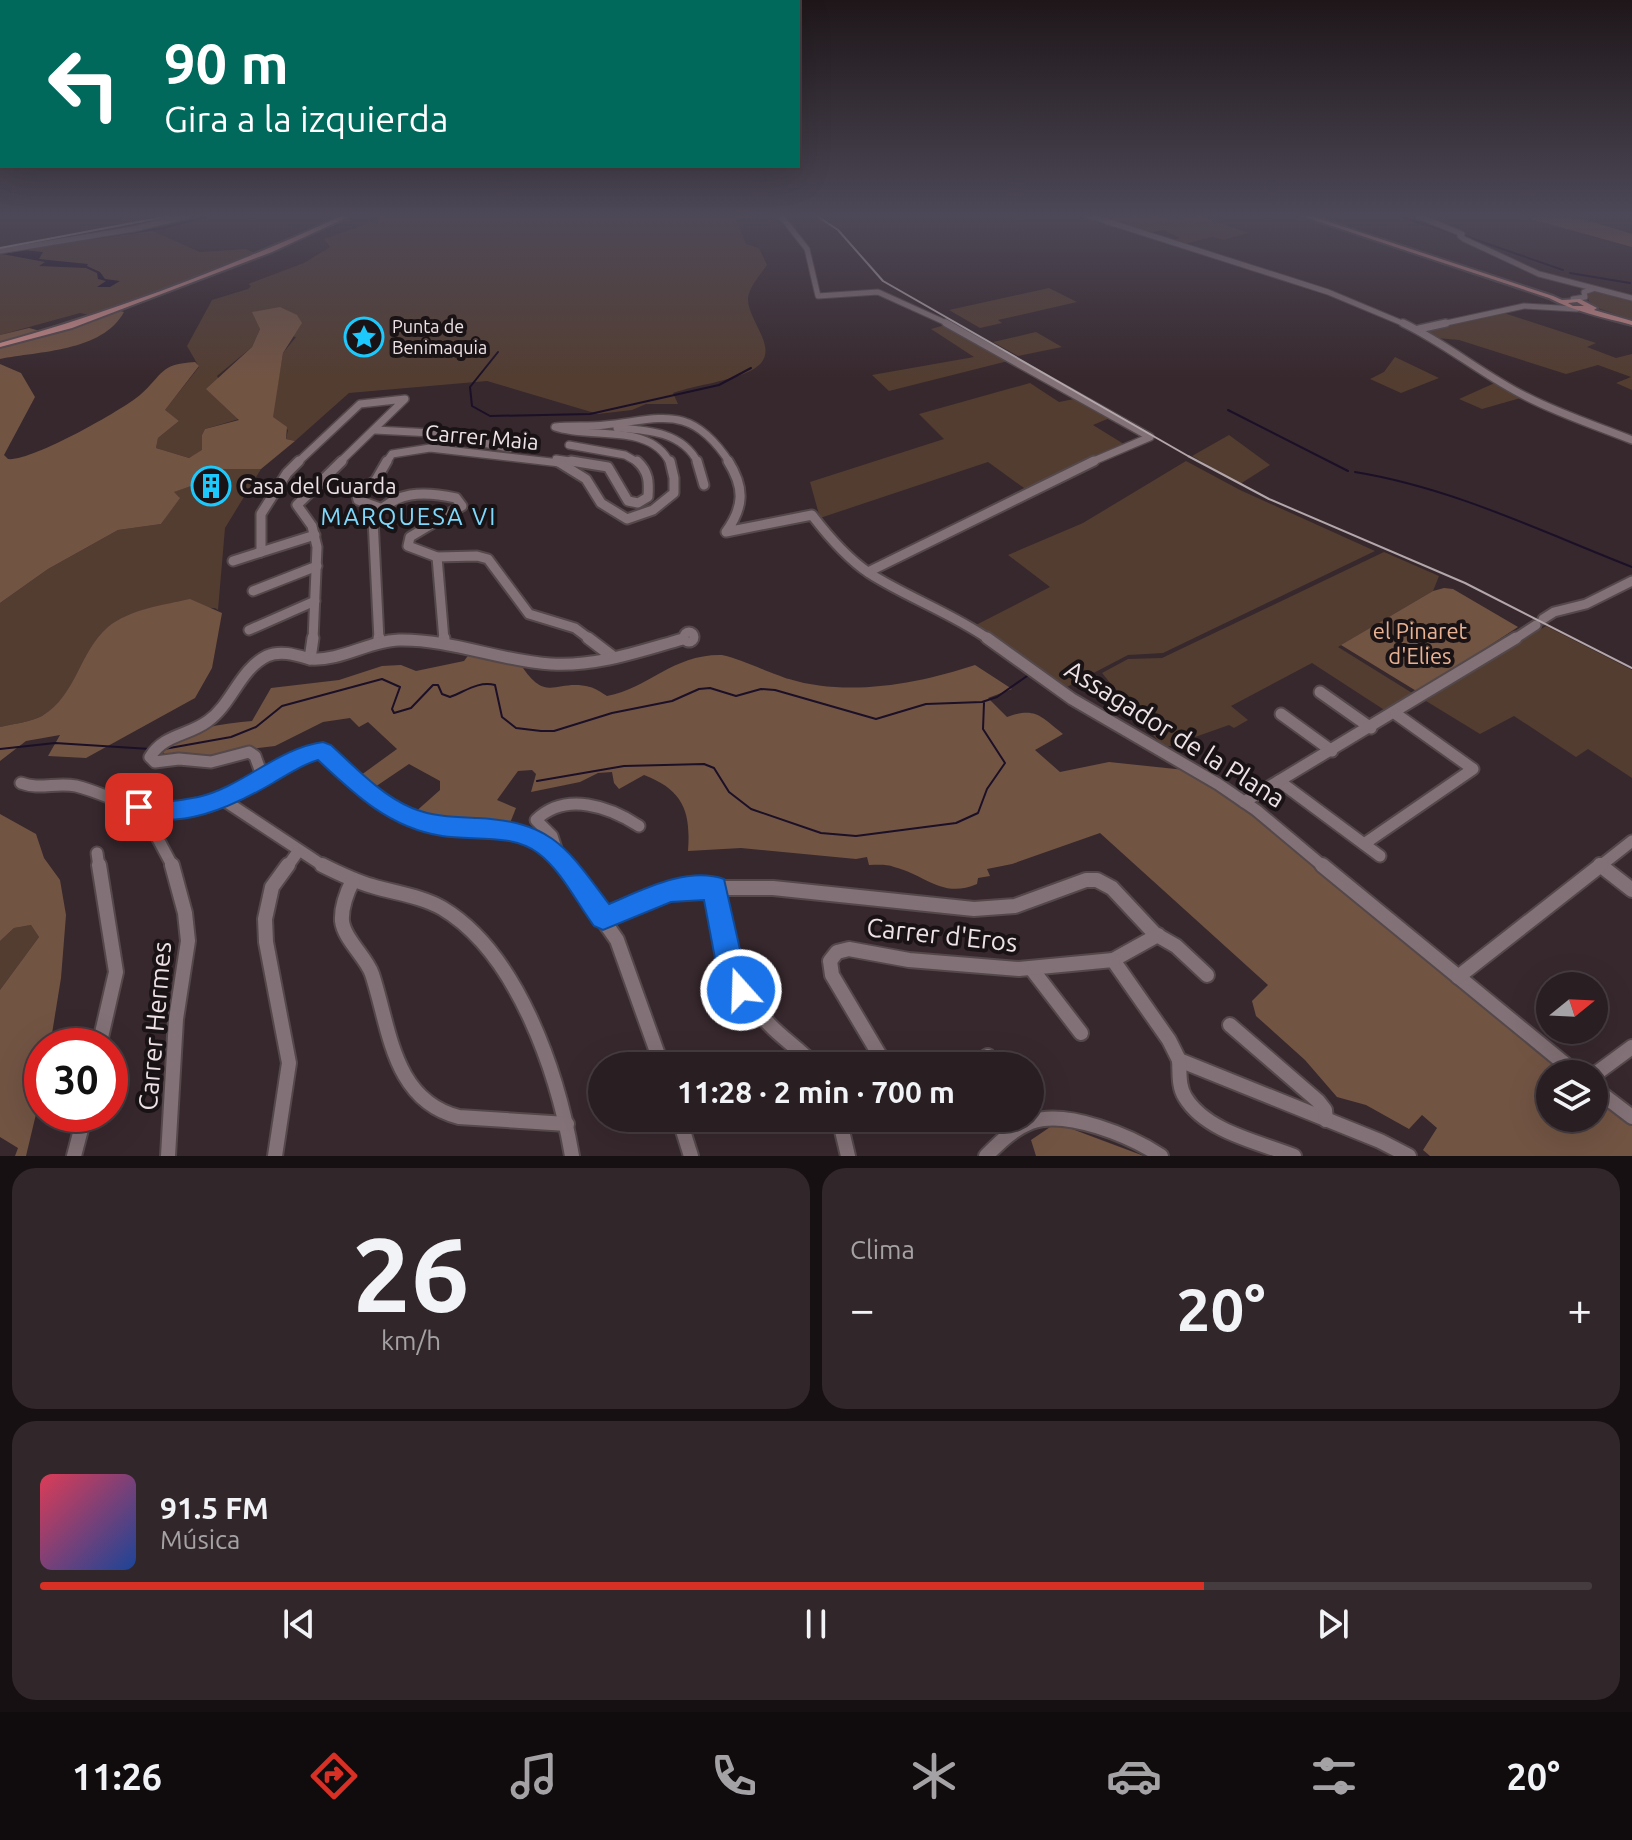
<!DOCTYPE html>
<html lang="es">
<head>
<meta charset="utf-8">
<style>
  :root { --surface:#291e22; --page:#31272a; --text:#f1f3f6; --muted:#a5a2a5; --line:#453c40; --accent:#d93025 }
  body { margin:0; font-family:Ubuntu,sans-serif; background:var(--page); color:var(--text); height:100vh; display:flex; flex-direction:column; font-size:30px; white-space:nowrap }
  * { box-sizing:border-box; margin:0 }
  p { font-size:26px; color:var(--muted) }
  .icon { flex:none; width:44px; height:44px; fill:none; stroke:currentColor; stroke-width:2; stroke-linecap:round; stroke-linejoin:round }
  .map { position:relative; height:1156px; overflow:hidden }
  .panel { display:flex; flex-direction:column; gap:12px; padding:12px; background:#171013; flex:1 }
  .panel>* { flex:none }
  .hud { position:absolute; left:0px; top:0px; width:800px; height:168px; box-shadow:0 8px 32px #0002,0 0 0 2px var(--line); background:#00695c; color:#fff; overflow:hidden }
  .needle { width:52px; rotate:72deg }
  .buttons { position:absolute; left:1536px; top:972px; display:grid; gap:16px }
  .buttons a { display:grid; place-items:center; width:72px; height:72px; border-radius:50%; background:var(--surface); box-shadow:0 8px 32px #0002,0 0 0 2px var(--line); font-size:40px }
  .speed { position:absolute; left:24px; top:1028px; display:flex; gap:16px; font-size:40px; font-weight:700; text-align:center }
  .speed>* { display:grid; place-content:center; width:104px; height:104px; border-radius:50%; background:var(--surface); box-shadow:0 8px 32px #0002,0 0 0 2px var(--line); line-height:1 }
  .speed .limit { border:12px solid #d22; background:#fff; color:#111 }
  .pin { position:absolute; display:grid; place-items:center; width:68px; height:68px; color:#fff; margin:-34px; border-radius:16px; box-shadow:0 4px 12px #0006 }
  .me { position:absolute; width:88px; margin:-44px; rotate:340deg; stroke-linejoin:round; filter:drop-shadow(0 0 6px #0008) }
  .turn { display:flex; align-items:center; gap:28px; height:168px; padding:0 32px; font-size:36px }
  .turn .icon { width:104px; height:104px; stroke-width:2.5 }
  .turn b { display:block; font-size:56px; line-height:68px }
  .big { font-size:60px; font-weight:700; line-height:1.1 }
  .panel .widget { flex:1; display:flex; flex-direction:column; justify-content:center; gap:12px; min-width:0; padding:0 28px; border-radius:24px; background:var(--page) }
  .panel .dial { align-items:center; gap:0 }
  .dial b { font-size:104px; line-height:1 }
  .song { display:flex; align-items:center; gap:24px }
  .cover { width:96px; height:96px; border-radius:12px; background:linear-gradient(135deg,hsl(350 70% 55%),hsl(220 70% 35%)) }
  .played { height:8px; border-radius:4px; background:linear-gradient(90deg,var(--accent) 75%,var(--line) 75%) }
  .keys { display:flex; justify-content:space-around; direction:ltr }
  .heat { display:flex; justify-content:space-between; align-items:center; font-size:44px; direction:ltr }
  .panel .tiles { flex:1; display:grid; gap:12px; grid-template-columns:1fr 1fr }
  .widget:last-child { grid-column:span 2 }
  .trip { position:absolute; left:588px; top:1052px; width:456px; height:80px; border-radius:40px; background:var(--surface); box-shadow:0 8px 32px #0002,0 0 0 2px var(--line); font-weight:700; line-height:80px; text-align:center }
  .menu { display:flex; height:128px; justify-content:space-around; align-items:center; background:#100c0e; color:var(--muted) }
  .menu .icon { width:56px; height:56px }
  .menu .current { color:var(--accent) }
  .menu b { font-size:36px; color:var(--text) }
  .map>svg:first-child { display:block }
  .green { fill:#533d31 }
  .forest { fill:#725443 }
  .water { fill:#1b1027 }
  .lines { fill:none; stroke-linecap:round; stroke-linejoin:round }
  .stream { stroke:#1b1027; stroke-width:2 }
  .minor-far4-casing { stroke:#54484b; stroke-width:7 }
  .minor-far3-casing { stroke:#54484b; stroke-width:10 }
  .minor-far2-casing { stroke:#54484b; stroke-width:13 }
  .minor-far1-casing { stroke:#54484b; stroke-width:15 }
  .minor-casing { stroke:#54484b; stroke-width:18 }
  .major-casing { stroke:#54484b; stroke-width:4 }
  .minor-far4 { stroke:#827176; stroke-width:5 }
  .minor-far3 { stroke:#827176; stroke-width:7 }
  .minor-far2 { stroke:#827176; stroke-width:9 }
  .minor-far1 { stroke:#827176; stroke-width:11 }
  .minor { stroke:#827176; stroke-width:14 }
  .major { fill:#c68886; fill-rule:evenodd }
  .tram { stroke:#b3a7ab; stroke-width:2 }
  .route { fill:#1a73e8; stroke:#114b97; stroke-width:2 }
  .labels { text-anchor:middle; stroke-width:8; stroke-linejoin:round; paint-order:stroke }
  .far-poi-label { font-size:18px; fill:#ede3e6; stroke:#1a1315; text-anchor:start }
  .street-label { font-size:22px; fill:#ede3e6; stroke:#1a1315 }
  .poi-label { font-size:22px; fill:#ede3e6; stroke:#1a1315; text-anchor:start }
  .park-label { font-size:22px; fill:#eab292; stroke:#1a1315 }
  .neighbourhood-label { font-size:24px; letter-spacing:2px; fill:#7ed9fc; stroke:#1a1315 }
  .near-street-label { font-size:26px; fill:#ede3e6; stroke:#1a1315 }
</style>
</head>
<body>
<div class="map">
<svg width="1632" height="1156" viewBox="0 0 1632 1156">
  <rect width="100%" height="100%" fill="#37282d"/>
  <g class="green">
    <path d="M378,216H746L736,219L746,244L759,248L767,265C761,274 749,287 748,298C747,322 785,352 752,370C732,381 696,385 673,393L678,404H646L632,410L598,414L487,381L349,393L295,441L286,439L288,430L272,417L283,353L296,337L260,329L252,347L217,376L239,419L205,429L202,435V451L189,458L156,448L158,438L179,421L164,411L199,367L187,346L212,300L248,289L251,286L248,284L304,263L330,247L324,239L379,220Z"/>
    <path d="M1132,216H1157L1167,220L1200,216L1248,233L1223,240L1212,237L1185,244L1173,240L1180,238L1164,230L1146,233L1106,220Z"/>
    <path d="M150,230L200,252L246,249L255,253L94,316L80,313L0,335V252Z"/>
    <path d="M1049,288L1077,302L998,320L1002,323L980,328L949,310Z"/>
    <path d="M1592,290L1632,299V320L1598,308L1589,301L1587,293Z"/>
    <path d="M1501,312L1596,343L1587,347L1616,358L1632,354V390L1616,383L1631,377L1598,365L1566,374L1459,340L1437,338L1423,331Z"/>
    <path d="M945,325L1012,360L889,391L872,375L974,357L931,329Z"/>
    <path d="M1036,332L1062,347L1018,356L993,342Z"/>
    <path d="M1395,357L1439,378L1401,393L1370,379L1384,372Z"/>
    <path d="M1497,382L1524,397L1482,409L1459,399Z"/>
    <path d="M1030,383L1059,402L1079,398L1112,417L1093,425L1127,446L1031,493L988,462L820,518L810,482L944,439L919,414Z"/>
    <path d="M1229,435L1270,465L1240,484L1192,456Z"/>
    <path d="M1186,461L1240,490L1375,551L1163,653L1128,655L1063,689L974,626L1050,587L1008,555L1083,523Z"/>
    <path d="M218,469H261L225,528L218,610L215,608C192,608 162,604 141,611C75,633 89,689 42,716C31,722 13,724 0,727V603L48,569L118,530L161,524L179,497L173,492L194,485Z"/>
    <path d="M1384,552L1439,576L1433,591L1338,647L1417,696L1389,713L1312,663L1231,706L1248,720L1234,728L1229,725L1164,748L1102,673L1128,659L1162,658Z"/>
    <path d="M1546,626L1632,670V778L1588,749L1576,757L1514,716L1480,734L1426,701Z"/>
    <path d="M31,925L39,937L0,990V941L14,928Z"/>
  </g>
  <g class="forest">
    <path d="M1538,217L1583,219L1632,234V247L1531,219Z"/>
    <path d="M280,307L297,315L302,323L283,353L273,417L287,427L286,439L295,441L261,469H218L194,485L174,492L180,498L161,524L118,530L48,569L0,603V364L21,373L35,397L4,455L8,459C30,462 121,411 140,395C164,374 159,364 195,362L199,366L165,410L179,421L158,438L156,448L189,458L202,450V435L205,429L239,420L206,389L252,347L260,329L252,312Z"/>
    <path d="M117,310L124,312C102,352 39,351 0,359V335L29,328L51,334Z"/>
    <path d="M1444,588L1453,589L1518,627L1418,692L1341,645L1433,591Z"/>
    <path d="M190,599L222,613L212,668L195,698L86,758L48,756L60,735L26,741L0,761V727C13,724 31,722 42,716C77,695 79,652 108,627C130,609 164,605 190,599Z"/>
    <path d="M470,653L521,665C547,705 556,678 590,687C595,688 602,693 607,696C649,688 672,655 720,655C731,655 775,675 789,679C847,697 918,684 975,665L1012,689L988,698L1007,717C1036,707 1040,716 1063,734L1035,750L1060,772L1109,762L1185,770L1227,795L1322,869L1571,1074H1550V1118H1594V1092L1632,1122V1156H1430L1423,1150L1437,1128L1422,1115L1409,1129L1366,1105L1337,1097L1305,1060L1256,1016L1252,1001L1268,985L1100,833L1012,864L987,869L990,876L978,878L977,884C942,899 926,875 894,867C887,864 877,865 869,865L867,857L856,859L741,848L688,851C691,811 683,790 644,775L619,789L614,783L612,772L598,773L580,782L531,792L536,774L532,770L518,771L497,800L516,808L510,823L437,822L413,814L440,790V781L409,764L372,789L357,778L397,749L368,722L359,727L350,718L323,722L275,746L241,750L222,757L166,756L163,752C179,729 226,723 252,721L271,688L339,680L382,666L401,665L416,671L464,661Z"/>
    <path d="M0,814L36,834L44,858L60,880L66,915L61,978L50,1046H42V1089L26,1156H15L18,1148L0,1137V990L39,937L31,925L14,928L0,941Z"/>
    <path d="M1056,1123L1144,1156H1036L1031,1140Z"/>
  </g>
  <path class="water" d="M24,250L43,252L39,259L88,264L87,266L100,272L105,279L120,281L110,287H97L106,281L98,279L97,273L86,268L39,266L45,262L2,254Z"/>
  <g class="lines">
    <g class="stream">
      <path d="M1398,216L1458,235"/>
      <path d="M1465,236L1563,270"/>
      <path d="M88,239L164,228L209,216"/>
      <path d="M1570,273L1630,283"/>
      <path d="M498,352L470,387L472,406L490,416L590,414L719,385L751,368"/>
      <path d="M1228,410L1348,471"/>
      <path d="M1355,472C1453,488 1540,531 1632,567"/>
      <path d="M0,749L55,743L150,749"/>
      <path d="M164,749L231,737L256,727L282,706L382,679L400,687L392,709L394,713L411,708L433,685H438L442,694L450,697C466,691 478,681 495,685L502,717L516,728L541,731H554L612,713L672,701L699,689L710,688L736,696L761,689L775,690L876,719L926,704L982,702L997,697L1027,676"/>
      <path d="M537,781L624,766L704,764L714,768L729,792L751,809L821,833L856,836L956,823L978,813L987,789L1005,763L983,729L984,703"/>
    </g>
    <defs>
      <g id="minor-far4">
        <path d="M781,216L807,249L818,296L878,292L951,325"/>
        <path d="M1090,216L1328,292L1407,325"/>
        <path d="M1418,216L1462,234L1460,236L1464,239L1539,274L1632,298"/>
        <path d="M0,251L134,229L187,216"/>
        <path d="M1573,299L1585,297L1584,292L1593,289"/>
        <path d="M1437,325L1524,306L1577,309"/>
      </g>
      <g id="minor-far3">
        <path d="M946,323L1150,437L1089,463"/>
        <path d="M1403,323C1447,344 1484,376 1527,397C1560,414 1597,426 1632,440"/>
        <path d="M1419,329L1446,323"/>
        <path d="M617,428C648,430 683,432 698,463"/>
        <path d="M375,430L432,433L509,448"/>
        <path d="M569,445L625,455L639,463"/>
        <path d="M556,459L584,463"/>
        <path d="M297,463L360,404L405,399L339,463"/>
        <path d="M386,463L392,454L430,448L560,463"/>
        <path d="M670,463C650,422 592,440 555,427C572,425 588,427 605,425C662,419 691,403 730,463"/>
      </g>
      <g id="minor-far2">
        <path d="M299,461L287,473L261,514V552L315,535"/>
        <path d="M557,461L586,479L601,503L627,519L653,510L674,493V478L670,461"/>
        <path d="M571,461L608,467L628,501L638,503L648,497C649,482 649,472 637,461"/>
        <path d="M697,461L704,485"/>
        <path d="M728,461C745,488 744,507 726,532L812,515C828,536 847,558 869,573C908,598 952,613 990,640"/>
        <path d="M380,508L358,500L357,495L376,480L387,461"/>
        <path d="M437,557L444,640"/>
        <path d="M233,561L261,552"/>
        <path d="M868,572L1094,461"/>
        <path d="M253,591L317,566"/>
        <path d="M1543,619L1554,612L1586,604L1632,581"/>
        <path d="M249,630L315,601"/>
        <circle cx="689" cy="637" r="5"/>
        <path d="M313,640L317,547L312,526L297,505L342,461"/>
        <path d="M379,640L373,519C394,490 424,491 456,498L462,506L410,537L408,546L437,557L477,556L488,559L529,614L575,628L591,640"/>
        <path d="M396,640H405"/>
        <path d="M678,640L683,639"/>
        <path d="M1513,640L1536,625"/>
      </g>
      <g id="minor-far1">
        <path d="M379,638V642"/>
        <path d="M444,638V643"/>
        <path d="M588,638L613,657"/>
        <path d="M987,638L1072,699L1218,784L1256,810L1324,867"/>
        <path d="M310,659C342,661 368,641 399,640C451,639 500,661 551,664C596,667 640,651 683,639"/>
        <path d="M1320,692L1371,728"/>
        <path d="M1281,714L1332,751"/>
        <path d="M263,778L255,756L249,752L211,762L179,759L155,762L150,757C164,734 188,736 208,721C232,704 240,669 267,656C281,650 296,655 310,659L313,638"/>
        <path d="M1279,781L1380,856"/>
        <path d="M21,783C39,790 57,782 76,786C102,792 125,807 152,811C208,821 264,779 310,752L320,750L328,753C351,776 375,802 405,816C458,842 527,811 566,867"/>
        <path d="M222,799L325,867"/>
        <path d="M1244,802L1516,638"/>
        <path d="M150,811V824L173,867"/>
        <path d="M1364,844L1473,769L1396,714"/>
        <path d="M97,853L99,867"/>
        <path d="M558,855L552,836L536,820C566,791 610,807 639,826"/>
        <path d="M1600,865L1602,867"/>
        <path d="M287,867L297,853"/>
        <path d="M1599,867L1632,841"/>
      </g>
      <g id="minor">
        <path d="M99,865L116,972L99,1046"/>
        <path d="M322,865C338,873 354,881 372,886C395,893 421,896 442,908C518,953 558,1074 572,1156"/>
        <path d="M565,865L617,940L662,1066"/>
        <path d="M1322,865L1577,1074"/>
        <path d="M1600,865L1632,890"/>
        <path d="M353,880C347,892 341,906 342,921C344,939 366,957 372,974C390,1028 392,1100 459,1117L567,1124"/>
        <path d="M715,888C724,939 732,985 769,1024C783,1039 801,1050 815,1066"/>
        <path d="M603,918L663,893L688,888H773L974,909L1015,906L1086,880H1097L1112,888L1155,934L1176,946L1207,975"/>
        <path d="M1158,935L1113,960L1169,1040L1179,1060L1380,1141L1409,1156"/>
        <path d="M1031,968L1081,1033"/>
        <path d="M1458,977L1601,865"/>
        <path d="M1230,1025L1318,1101L1325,1110L1326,1120"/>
        <path d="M1179,1060C1180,1072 1178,1086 1185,1097C1206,1132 1259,1142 1294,1156"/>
        <path d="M886,1066L832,975L830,961L837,952L849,949L909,960L1019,969L1113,960"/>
        <path d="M972,1066L988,1056"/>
        <path d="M1594,1075L1632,1047"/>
        <path d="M1594,1088L1632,1117"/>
        <path d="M679,1118L691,1156"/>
        <path d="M839,1118L848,1156"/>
        <path d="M842,1128L870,1118"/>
        <path d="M74,1156L85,1114"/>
        <path d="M168,1156L176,1019L188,941L185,913L172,865"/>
        <path d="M275,1156L289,1063L266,942L265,919L272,887L288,865"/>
        <path d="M986,1156C999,1143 1013,1129 1031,1122C1066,1109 1131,1136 1161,1156"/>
      </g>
      <g id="major">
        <path d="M342,216H350L272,252L72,328L0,347V343C117,311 231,266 342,216Z"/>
        <path d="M1302,216H1311L1553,296L1562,300L1580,299L1595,307L1597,308L1594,310L1632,321V325C1603,317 1575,312 1549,298ZM1577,302L1584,306H1573L1568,303Z"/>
      </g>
    </defs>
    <use href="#minor-far4" class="minor-far4-casing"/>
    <use href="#minor-far3" class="minor-far3-casing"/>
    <use href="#minor-far2" class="minor-far2-casing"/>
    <use href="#minor-far1" class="minor-far1-casing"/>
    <use href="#minor" class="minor-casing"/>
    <use href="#major" class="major-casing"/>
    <use href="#minor-far4" class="minor-far4"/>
    <use href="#minor-far3" class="minor-far3"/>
    <use href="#minor-far2" class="minor-far2"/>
    <use href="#minor-far1" class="minor-far1"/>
    <use href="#minor" class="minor"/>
    <use href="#major" class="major"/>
    <g class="tram">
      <path d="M817,216L838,230L883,281L1188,456L1269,499L1465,583L1632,668"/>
      <path d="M0,248L170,216"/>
    </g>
  </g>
  <linearGradient id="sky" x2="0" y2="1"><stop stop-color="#1e1619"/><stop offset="0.57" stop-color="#4d4857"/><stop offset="1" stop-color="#4d4857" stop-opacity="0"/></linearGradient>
  <rect width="1632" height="378" fill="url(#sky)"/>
  <path class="route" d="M323,742L331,745C355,767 381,795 412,808C433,817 457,817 478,818C553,822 567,848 609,904C642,890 687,866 724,879L744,967L755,990L751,1000L741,1004L731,1000L717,969L704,900L671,902L603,930L594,926C577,903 561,870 538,853C511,833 473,841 442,836C390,828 355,795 318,760C303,764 287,775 273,783C230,808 180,831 130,814L127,807L130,800C142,796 149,802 160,802C172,802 186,799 198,797C242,787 278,748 323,742Z"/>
  <defs>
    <symbol id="sight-ring" viewBox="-11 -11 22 22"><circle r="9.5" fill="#1a1315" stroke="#1dc9fc" stroke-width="1.5"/><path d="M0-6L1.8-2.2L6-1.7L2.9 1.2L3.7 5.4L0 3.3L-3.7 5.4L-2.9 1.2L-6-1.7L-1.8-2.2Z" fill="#1dc9fc"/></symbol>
    <symbol id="building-ring" viewBox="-11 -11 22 22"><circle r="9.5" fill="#1a1315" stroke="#1dc9fc" stroke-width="1.5"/><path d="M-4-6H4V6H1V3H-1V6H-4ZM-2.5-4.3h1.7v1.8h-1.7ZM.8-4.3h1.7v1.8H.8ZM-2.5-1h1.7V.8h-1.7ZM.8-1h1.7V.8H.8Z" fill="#1dc9fc"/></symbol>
  </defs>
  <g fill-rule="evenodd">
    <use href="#sight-ring" x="342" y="315" width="44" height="44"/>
    <use href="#building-ring" x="189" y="464" width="44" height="44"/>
  </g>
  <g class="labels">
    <g class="far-poi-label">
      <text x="392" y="333">Punta de<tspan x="392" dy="21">Benimaquia</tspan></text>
    </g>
    <g class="street-label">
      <text transform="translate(482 437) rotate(5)" y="8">Carrer Maia</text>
    </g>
    <g class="poi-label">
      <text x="239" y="494">Casa del Guarda</text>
    </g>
    <g class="park-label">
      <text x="1420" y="639">el Pinaret<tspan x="1420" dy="25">d'Elies</tspan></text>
    </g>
    <g class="neighbourhood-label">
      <text x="409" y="525">MARQUESA VI</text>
    </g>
    <g class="near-street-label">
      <text transform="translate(1175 734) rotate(32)" y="9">Assagador de la Plana</text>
      <text transform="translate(942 935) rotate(6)" y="9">Carrer d'Eros</text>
      <text transform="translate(155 1026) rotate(-85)" y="9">Carrer Hermes</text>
    </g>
  </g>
</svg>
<div class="buttons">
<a><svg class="needle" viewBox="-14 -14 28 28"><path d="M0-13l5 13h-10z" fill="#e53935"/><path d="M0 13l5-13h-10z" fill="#a5a2a5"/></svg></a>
<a><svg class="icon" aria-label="layers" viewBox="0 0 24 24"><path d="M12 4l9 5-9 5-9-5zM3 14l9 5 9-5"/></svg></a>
</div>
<div class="speed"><div class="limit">30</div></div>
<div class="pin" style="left:139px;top:807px;background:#d93025"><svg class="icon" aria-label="arrive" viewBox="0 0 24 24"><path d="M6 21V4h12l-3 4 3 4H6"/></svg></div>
<svg class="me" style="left:741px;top:990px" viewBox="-20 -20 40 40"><circle r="17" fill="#1a73e8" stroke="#fff" stroke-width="3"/><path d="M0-11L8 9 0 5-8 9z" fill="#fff"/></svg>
<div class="trip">11:28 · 2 min · 700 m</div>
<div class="hud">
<div class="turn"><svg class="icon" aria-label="left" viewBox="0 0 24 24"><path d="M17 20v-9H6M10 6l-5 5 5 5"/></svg><div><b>90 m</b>Gira a la izquierda</div></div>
</div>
</div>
<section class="panel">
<div class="tiles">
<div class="widget dial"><b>26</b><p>km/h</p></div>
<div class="widget"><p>Clima</p>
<div class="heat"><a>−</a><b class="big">20°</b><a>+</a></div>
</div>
<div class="widget">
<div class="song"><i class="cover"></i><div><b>91.5 FM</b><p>Música</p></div></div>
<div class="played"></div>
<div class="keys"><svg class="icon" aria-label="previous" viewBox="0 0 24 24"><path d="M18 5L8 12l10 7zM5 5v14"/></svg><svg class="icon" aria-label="pause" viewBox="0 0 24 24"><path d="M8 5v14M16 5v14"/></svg><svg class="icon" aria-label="next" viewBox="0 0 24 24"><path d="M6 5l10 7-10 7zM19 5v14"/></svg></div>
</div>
</div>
</section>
<nav class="menu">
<b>11:26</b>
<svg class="icon current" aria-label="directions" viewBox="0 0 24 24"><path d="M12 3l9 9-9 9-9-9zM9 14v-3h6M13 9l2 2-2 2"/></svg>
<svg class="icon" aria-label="music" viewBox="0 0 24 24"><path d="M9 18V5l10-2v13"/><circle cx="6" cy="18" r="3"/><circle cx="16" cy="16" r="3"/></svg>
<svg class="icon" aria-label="phone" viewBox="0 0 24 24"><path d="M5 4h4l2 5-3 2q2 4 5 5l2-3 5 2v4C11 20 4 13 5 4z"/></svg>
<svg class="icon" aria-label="climate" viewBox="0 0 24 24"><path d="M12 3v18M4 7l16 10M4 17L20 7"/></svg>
<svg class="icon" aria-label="car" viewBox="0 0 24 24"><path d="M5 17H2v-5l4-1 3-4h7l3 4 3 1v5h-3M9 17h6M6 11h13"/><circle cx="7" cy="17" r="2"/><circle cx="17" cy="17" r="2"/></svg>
<svg class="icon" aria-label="filters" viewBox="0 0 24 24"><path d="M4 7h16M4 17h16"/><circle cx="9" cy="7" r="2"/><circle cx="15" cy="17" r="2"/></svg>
<b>20°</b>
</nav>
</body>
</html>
